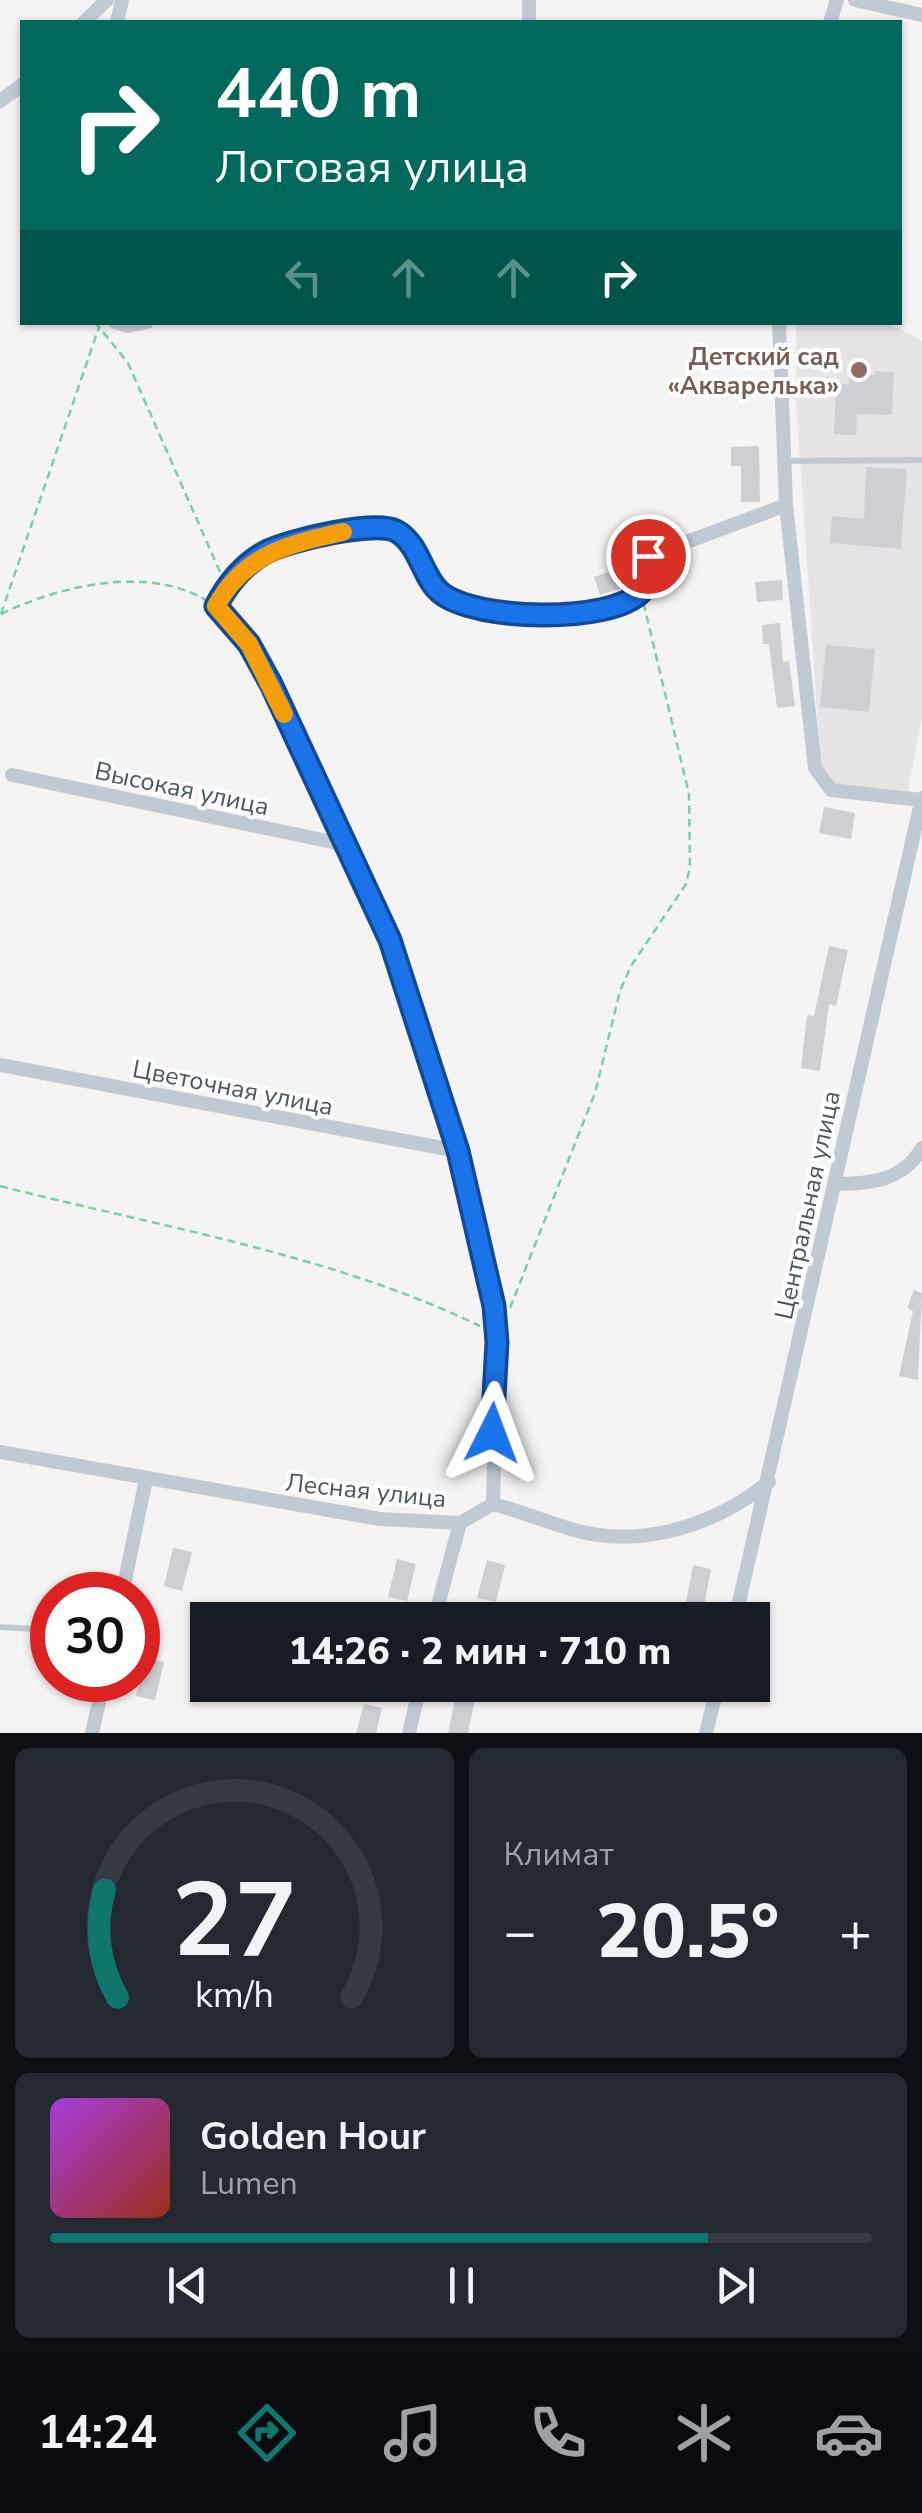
<!DOCTYPE html>
<html lang="ru">
<head>
<meta charset="utf-8">
<style>
  :root { --surface:#171b24; --page:#242831; --text:#f1f3f6; --muted:#9ea1a6; --line:#363941; --accent:#0f766e }
  body { margin:0; font-family:"Nunito Sans",sans-serif; background:var(--page); color:var(--text); height:100vh; display:flex; flex-direction:column; font-size:38px; white-space:nowrap }
  * { box-sizing:border-box; margin:0 }
  p { font-size:32px; color:var(--muted) }
  .icon { flex:none; width:55px; height:55px; fill:none; stroke:currentColor; stroke-width:2; stroke-linecap:round; stroke-linejoin:round }
  .map { position:relative; height:1733px; overflow:hidden }
  .sheet { display:flex; flex-direction:column; gap:15px; padding:15px; background:#0d0f14; flex:1 }
  .sheet>* { flex:none }
  .guide { position:absolute; left:20px; top:20px; width:882px; height:305px; border-radius:0px; box-shadow:0 2px 8px #0004; background:#00695c; color:#fff; overflow:hidden }
  .speed { position:absolute; left:30px; top:1572px; display:flex; gap:20px; font-size:50px; font-weight:700; text-align:center }
  .speed>* { display:grid; place-content:center; width:130px; height:130px; border-radius:50%; background:var(--surface); box-shadow:0 2px 8px #0004; line-height:1 }
  .speed .limit { border:15px solid #d22; background:#fff; color:#111 }
  .pin { position:absolute; display:grid; place-items:center; width:85px; height:85px; color:#fff; margin:-42px; border:5px solid #fff; border-radius:50%; box-shadow:0 2px 10px #0007 }
  .me { position:absolute; width:110px; margin:-55px; rotate:3deg; stroke-linejoin:round; filter:drop-shadow(0 0 8px #0008) }
  .turn { display:flex; align-items:center; gap:35px; height:210px; padding:0 30px; font-size:45px }
  .turn .icon { width:130px; height:130px; stroke-width:2.5 }
  .turn b { display:block; font-size:70px; line-height:85px }
  .lanes { display:flex; align-items:center; height:95px; padding:0 30px; background:#0003; justify-content:center; gap:50px; direction:ltr }
  .lanes .off { opacity:.35 }
  .big { font-size:75px; font-weight:800; line-height:1.1 }
  .sheet .card { flex:1; display:flex; flex-direction:column; justify-content:center; gap:15px; min-width:0; padding:0 35px; border-radius:15px; background:var(--page) }
  .sheet .dial { align-items:center; gap:0 }
  .dial svg { height:260px; overflow:visible; fill:none; stroke:var(--line); stroke-width:7; stroke-linecap:round; text-anchor:middle }
  .dial text { fill:var(--text); stroke:none }
  .song { display:flex; align-items:center; gap:30px }
  .cover { width:120px; height:120px; border-radius:15px; background:linear-gradient(135deg,hsl(280 70% 55%),hsl(10 70% 35%)) }
  .played { height:10px; border-radius:5px; background:linear-gradient(90deg,var(--accent) 80%,var(--line) 80%) }
  .keys { display:flex; justify-content:space-around; direction:ltr }
  .heat { display:flex; justify-content:space-between; align-items:center; font-size:55px; direction:ltr }
  .sheet .tiles { flex:1; display:grid; gap:15px; grid-template-columns:1fr 1fr }
  .card:last-child { grid-column:span 2 }
  .trip { position:absolute; left:190px; top:1602px; width:580px; height:100px; border-radius:0px; background:var(--surface); box-shadow:0 2px 8px #0004; font-weight:800; line-height:100px; text-align:center }
  .tab-bar { display:flex; height:160px; justify-content:space-around; align-items:center; background:#090b0e; color:var(--muted) }
  .tab-bar .icon { width:70px; height:70px }
  .tab-bar .current { color:var(--accent) }
  .tab-bar b { font-size:45px; color:var(--text) }
  .map>svg:first-child { display:block }
  .education { fill:#e6e4e5 }
  .building { fill:#cdcfd5 }
  .lines { fill:none; stroke-linecap:round; stroke-linejoin:round }
  .path { stroke:#7ad0a6; stroke-width:2.5; stroke-dasharray:8 5; stroke-linecap:butt }
  .service { stroke:#c1cad2; stroke-width:6 }
  .minor { stroke:#c1cad2; stroke-width:14 }
  .route-casing { stroke:#114b97; stroke-width:25 }
  .route { stroke:#1a73e8; stroke-width:18 }
  .slow { stroke:#f59e0b; stroke-width:18 }
  .education-dot { fill:#8d6e63; stroke:#fff; stroke-width:4 }
  .labels { text-anchor:middle; stroke-width:8; stroke-linejoin:round; paint-order:stroke }
  .education-label { font-size:25px; font-weight:bold; fill:#785e54; stroke:#fff; text-anchor:end }
  .street-label { font-size:25px; fill:#4a5661; stroke:#fff }
</style>
</head>
<body>
<div class="map">
<svg width="922" height="1733" viewBox="0 0 922 1733">
  <rect width="100%" height="100%" fill="#f5f3f3"/>
  <path class="education" d="M796,323H888L922,341V718L908,791L835,785L821,772L796,399Z"/>
  <g class="building">
    <path d="M875,371L894,372L892,415L857,414L856,435L834,434L836,383L849,384V374L875,375Z"/>
    <path d="M759,446L760,502H741V466H731V447Z"/>
    <path d="M866,467L907,469L901,549L830,543L832,516L864,519Z"/>
    <path d="M623,567L628,586L600,595L594,577Z"/>
    <path d="M782,580L783,600L757,602L755,582Z"/>
    <path d="M780,623L783,662L789,661L795,706L777,708L769,644H763L762,625Z"/>
    <path d="M826,645L875,649L869,712L820,707Z"/>
    <path d="M824,807L855,813L851,839L819,833Z"/>
    <path d="M829,946L848,950L836,1006L829,1004L820,1071L801,1068L807,1015L814,1016Z"/>
    <path d="M914,1290L922,1293L918,1380L899,1376L913,1311L907,1308Z"/>
    <path d="M173,1548L192,1552L182,1591L164,1586Z"/>
    <path d="M397,1559L416,1564L407,1601L388,1597Z"/>
    <path d="M487,1560L505,1565L496,1602L477,1598Z"/>
    <path d="M693,1565L711,1569L704,1606L686,1603Z"/>
    <path d="M146,1658L164,1662L155,1700L136,1696Z"/>
    <path d="M458,1685H478L468,1733H448Z"/>
    <path d="M364,1704L382,1708L376,1733H356Z"/>
  </g>
  <g class="lines">
    <g class="path">
      <path d="M95,322L128,363L220,572"/>
      <path d="M1,614L99,327"/>
      <path d="M1,614C59,586 146,565 206,600"/>
      <path d="M0,1186C160,1227 330,1254 480,1326"/>
      <path d="M510,1308L595,1093L620,991L631,966L686,884L690,867L689,794L644,605"/>
    </g>
    <g class="service">
      <path d="M784,461L922,460"/>
      <path d="M0,1627L52,1630"/>
    </g>
    <g class="minor">
      <path d="M529,0V22"/>
      <path d="M855,0L922,15"/>
      <path d="M84,22L107,0"/>
      <path d="M117,22L122,0"/>
      <path d="M830,22L837,0"/>
      <path d="M0,101L22,85"/>
      <path d="M115,322L128,326L147,322"/>
      <path d="M779,322L786,505L815,768L831,790L921,800"/>
      <path d="M12,775L342,844"/>
      <path d="M0,1065L458,1151"/>
      <path d="M834,1184C870,1184 903,1181 922,1148"/>
      <path d="M0,1452L380,1519L460,1523L493,1504C520,1511 547,1522 574,1530C643,1549 715,1525 769,1482"/>
      <path d="M493,1504L497,1343L494,1306L458,1151L390,940L271,684L249,644L216,605C223,592 231,579 243,569C267,547 364,517 395,531C419,542 421,576 439,592C477,625 599,621 639,595L638,570L649,556L786,505"/>
      <path d="M122,1595L146,1479"/>
      <path d="M434,1620L460,1523"/>
      <path d="M735,1620L922,798"/>
      <path d="M92,1733L104,1680"/>
      <path d="M409,1733L420,1685"/>
      <path d="M706,1733L718,1685"/>
    </g>
  </g>
  <g class="lines">
    <defs>
      <path id="route" d="M492,1433L497,1342L494,1306L458,1151L390,940L271,684L249,644L216,606C228,583 244,563 268,551C291,540 375,520 396,531C420,544 422,578 441,593C476,621 610,624 641,592L638,570L648,556"/>
    </defs>
    <use href="#route" class="route-casing"/>
    <use href="#route" class="route"/>
    <path class="slow" d="M284,714L249,644L216,606C245,554 288,544 343,532"/>
  </g>
  <circle class="education-dot" cx="859" cy="370" r="10"/>
  <g class="labels">
    <g class="education-label">
      <text x="839" y="365">Детский сад<tspan x="839" dy="29">«Акварелька»</tspan></text>
    </g>
    <g class="street-label">
      <text transform="translate(182 788) rotate(12)" y="9">Высокая улица</text>
      <text transform="translate(233 1087) rotate(11)" y="9">Цветочная улица</text>
      <text transform="translate(807 1205) rotate(-78)" y="9">Центральная улица</text>
      <text transform="translate(366 1490) rotate(6)" y="9">Лесная улица</text>
    </g>
  </g>
</svg>
<div class="speed"><div class="limit">30</div></div>
<div class="pin" style="left:648px;top:556px;background:#d93025"><svg class="icon" aria-label="arrive" viewBox="0 0 24 24"><path d="M6 21V4h12l-3 4 3 4H6"/></svg></div>
<svg class="me" style="left:492px;top:1433px" viewBox="-20 -20 40 40"><path d="M0-17L14 15 0 8-14 15z" fill="#1a73e8" stroke="#fff" stroke-width="4"/></svg>
<div class="trip">14:26 · 2 мин · 710 m</div>
<div class="guide">
<div class="turn"><svg class="icon" aria-label="right" viewBox="0 0 24 24"><path d="M7 20v-9h11M14 6l5 5-5 5"/></svg><div><b>440 m</b>Логовая улица</div></div>
<div class="lanes"><svg class="icon off" aria-label="left" viewBox="0 0 24 24"><path d="M17 20v-9H6M10 6l-5 5 5 5"/></svg><svg class="icon off" aria-label="ahead" viewBox="0 0 24 24"><path d="M12 20V5M6 11l6-6 6 6"/></svg><svg class="icon off" aria-label="ahead" viewBox="0 0 24 24"><path d="M12 20V5M6 11l6-6 6 6"/></svg><svg class="icon" aria-label="right" viewBox="0 0 24 24"><path d="M7 20v-9h11M14 6l5 5-5 5"/></svg></div>
</div>
</div>
<section class="sheet">
<div class="tiles">
<div class="card dial"><svg viewBox="0 0 100 80">
<path d="M14 69A42 42 0 1 1 86 69"/>
<path d="M14 69A42 42 0 0 1 10 36" stroke="#0f766e"/>
<text x="50" y="56" font-size="32" font-weight="700">27</text>
<text x="50" y="72" font-size="11">km/h</text>
</svg></div>
<div class="card"><p>Климат</p>
<div class="heat"><a>−</a><b class="big">20.5°</b><a>+</a></div>
</div>
<div class="card">
<div class="song"><i class="cover"></i><div><b>Golden Hour</b><p>Lumen</p></div></div>
<div class="played"></div>
<div class="keys"><svg class="icon" aria-label="previous" viewBox="0 0 24 24"><path d="M18 5L8 12l10 7zM5 5v14"/></svg><svg class="icon" aria-label="pause" viewBox="0 0 24 24"><path d="M8 5v14M16 5v14"/></svg><svg class="icon" aria-label="next" viewBox="0 0 24 24"><path d="M6 5l10 7-10 7zM19 5v14"/></svg></div>
</div>
</div>
</section>
<nav class="tab-bar">
<b>14:24</b>
<svg class="icon current" aria-label="directions" viewBox="0 0 24 24"><path d="M12 3l9 9-9 9-9-9zM9 14v-3h6M13 9l2 2-2 2"/></svg>
<svg class="icon" aria-label="music" viewBox="0 0 24 24"><path d="M9 18V5l10-2v13"/><circle cx="6" cy="18" r="3"/><circle cx="16" cy="16" r="3"/></svg>
<svg class="icon" aria-label="phone" viewBox="0 0 24 24"><path d="M5 4h4l2 5-3 2q2 4 5 5l2-3 5 2v4C11 20 4 13 5 4z"/></svg>
<svg class="icon" aria-label="climate" viewBox="0 0 24 24"><path d="M12 3v18M4 7l16 10M4 17L20 7"/></svg>
<svg class="icon" aria-label="car" viewBox="0 0 24 24"><path d="M5 17H2v-5l4-1 3-4h7l3 4 3 1v5h-3M9 17h6M6 11h13"/><circle cx="7" cy="17" r="2"/><circle cx="17" cy="17" r="2"/></svg>
</nav>
</body>
</html>
